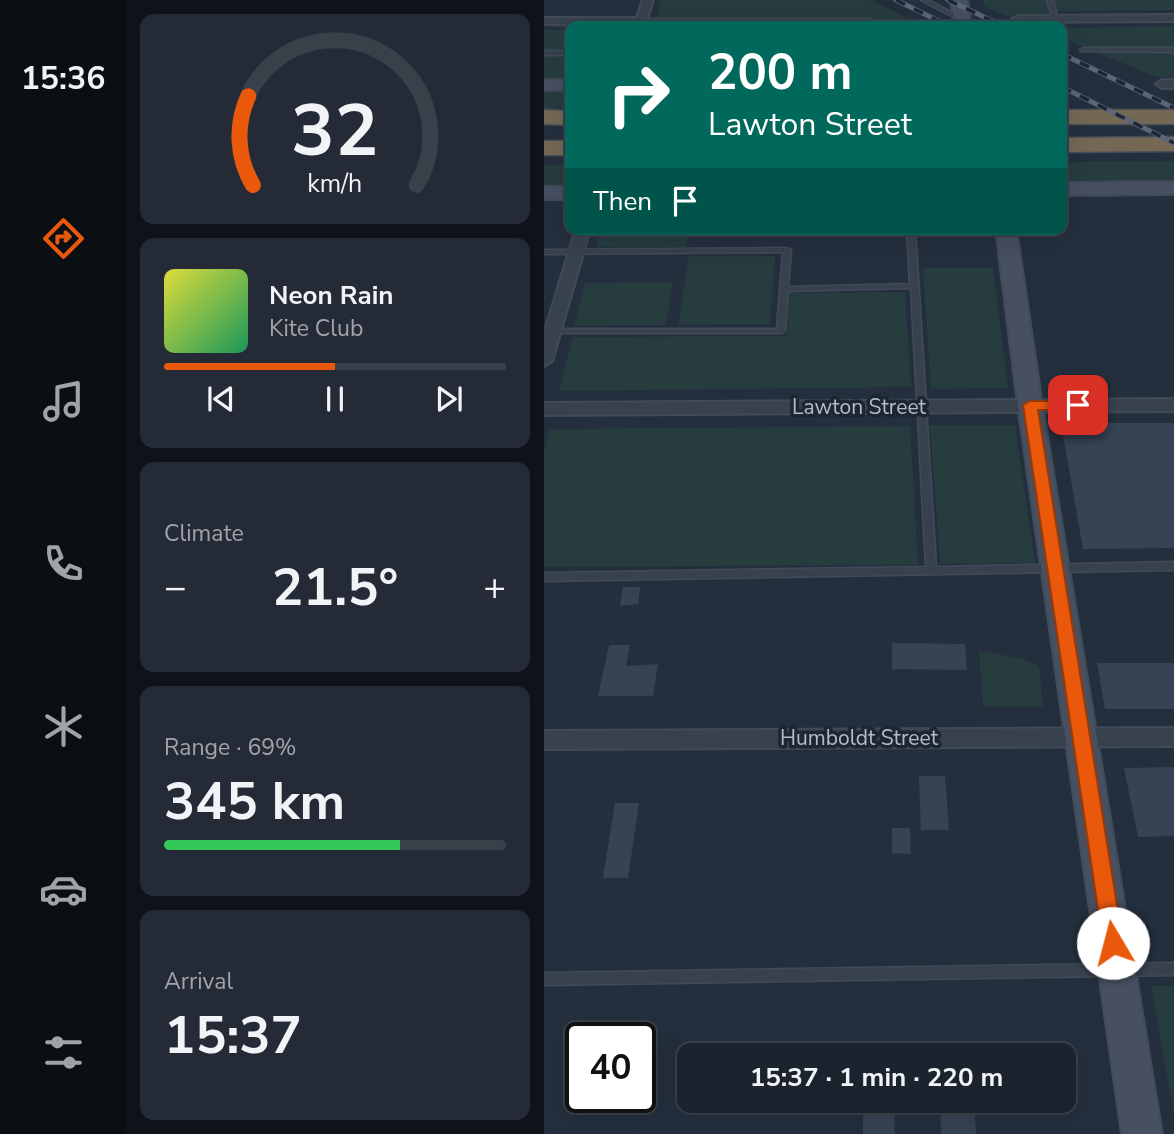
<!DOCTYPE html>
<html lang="en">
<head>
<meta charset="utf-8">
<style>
  :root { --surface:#1b232e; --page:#242b36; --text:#f1f3f6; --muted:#a0a4aa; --line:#39404a; --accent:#ea580c }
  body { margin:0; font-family:"Nunito Sans",sans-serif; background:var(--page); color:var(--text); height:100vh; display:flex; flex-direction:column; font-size:26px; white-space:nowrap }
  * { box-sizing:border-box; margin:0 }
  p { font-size:23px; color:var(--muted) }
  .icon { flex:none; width:38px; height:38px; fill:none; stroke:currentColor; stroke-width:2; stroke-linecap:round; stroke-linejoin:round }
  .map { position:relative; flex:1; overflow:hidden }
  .sheet { display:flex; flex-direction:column; gap:14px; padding:14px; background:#0f1319; width:418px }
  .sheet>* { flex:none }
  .top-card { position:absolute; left:21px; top:21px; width:502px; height:214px; border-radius:14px; box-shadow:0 7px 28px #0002,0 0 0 2px var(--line); background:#00695c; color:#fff; overflow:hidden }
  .speed { position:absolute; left:21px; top:1022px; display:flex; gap:14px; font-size:35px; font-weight:700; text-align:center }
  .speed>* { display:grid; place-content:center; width:91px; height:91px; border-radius:50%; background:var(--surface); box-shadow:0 7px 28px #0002,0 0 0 2px var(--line); line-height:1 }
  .speed .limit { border:4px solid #111; border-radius:10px; background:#fff; color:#111 }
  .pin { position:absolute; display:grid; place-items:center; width:60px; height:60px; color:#fff; margin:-30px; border-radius:14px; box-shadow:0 4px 10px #0006 }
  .me { position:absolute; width:77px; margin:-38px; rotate:352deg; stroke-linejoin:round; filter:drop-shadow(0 0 5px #0008) }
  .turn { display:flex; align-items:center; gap:24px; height:147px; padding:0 28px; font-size:32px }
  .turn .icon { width:91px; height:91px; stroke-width:2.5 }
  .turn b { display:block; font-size:49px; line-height:60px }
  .then { display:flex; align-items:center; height:66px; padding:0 28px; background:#0003; gap:14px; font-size:26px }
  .big { font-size:52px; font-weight:700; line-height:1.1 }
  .sheet .widget { flex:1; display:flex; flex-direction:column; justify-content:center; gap:10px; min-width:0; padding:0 24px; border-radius:14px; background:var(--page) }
  .sheet .dial { align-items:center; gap:0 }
  .dial svg { height:182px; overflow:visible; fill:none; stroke:var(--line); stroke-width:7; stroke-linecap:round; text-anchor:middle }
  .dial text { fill:var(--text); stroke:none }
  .song { display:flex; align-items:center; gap:21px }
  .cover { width:84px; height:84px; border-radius:10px; background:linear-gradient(135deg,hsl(60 70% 55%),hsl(150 70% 35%)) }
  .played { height:7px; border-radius:4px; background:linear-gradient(90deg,var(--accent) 50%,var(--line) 50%) }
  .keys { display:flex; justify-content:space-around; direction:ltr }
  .heat { display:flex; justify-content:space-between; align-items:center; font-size:38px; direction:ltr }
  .charge { height:10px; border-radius:5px; background:linear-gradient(90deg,#34c759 69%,var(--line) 0) }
  .trip { position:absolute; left:133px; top:1043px; width:399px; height:70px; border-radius:14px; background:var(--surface); box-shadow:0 7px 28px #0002,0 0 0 2px var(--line); font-weight:700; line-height:70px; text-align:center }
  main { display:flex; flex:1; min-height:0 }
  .menu { display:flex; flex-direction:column; width:126px; justify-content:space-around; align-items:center; background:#0b0e12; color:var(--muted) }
  .menu .icon { width:49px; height:49px }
  .menu .on { color:var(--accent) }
  .menu b { font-size:32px; color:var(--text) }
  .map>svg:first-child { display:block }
  .green { fill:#263c3f }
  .building { fill:#364354 }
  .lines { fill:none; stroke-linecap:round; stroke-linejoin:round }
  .lane-casing { stroke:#414a57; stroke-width:3 }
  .street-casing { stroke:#414a57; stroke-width:4 }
  .secondary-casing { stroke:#414a57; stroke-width:4 }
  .highway-casing { stroke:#434c59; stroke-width:3 }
  .lane { fill:#38414e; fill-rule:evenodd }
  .street { fill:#38414e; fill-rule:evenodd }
  .secondary { fill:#465061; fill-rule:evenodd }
  .highway { fill:#746855; fill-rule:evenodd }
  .rail-casing { stroke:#5a6575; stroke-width:5 }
  .rail { stroke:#1d2633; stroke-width:3.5; stroke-dasharray:10; stroke-linecap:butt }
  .route { fill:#ea580c; stroke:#983908; stroke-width:2 }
  .labels { text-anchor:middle; stroke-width:7; stroke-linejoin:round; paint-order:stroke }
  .street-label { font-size:21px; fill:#b4bcc9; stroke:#1d2633 }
</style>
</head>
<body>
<main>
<nav class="menu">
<b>15:36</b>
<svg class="icon on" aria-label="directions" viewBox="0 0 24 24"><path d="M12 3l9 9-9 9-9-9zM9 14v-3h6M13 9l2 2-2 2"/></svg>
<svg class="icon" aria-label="music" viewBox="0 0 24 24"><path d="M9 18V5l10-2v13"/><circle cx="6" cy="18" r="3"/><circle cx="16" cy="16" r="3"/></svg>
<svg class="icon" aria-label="phone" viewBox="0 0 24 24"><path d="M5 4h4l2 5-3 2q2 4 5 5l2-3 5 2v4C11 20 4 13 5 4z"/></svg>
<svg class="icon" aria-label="climate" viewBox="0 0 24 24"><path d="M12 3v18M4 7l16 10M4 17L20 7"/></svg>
<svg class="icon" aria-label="car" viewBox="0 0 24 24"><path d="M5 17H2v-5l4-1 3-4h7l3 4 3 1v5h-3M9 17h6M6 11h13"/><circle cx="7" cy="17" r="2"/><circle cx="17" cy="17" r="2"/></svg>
<svg class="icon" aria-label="filters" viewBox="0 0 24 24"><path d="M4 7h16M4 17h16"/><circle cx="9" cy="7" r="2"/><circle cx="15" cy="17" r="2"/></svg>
</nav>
<section class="sheet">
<div class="widget dial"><svg viewBox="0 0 100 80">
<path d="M14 69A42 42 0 1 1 86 69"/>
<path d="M14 69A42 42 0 0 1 12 30" stroke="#ea580c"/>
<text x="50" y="56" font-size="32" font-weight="700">32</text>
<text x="50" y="72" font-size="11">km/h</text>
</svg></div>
<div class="widget">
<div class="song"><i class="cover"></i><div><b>Neon Rain</b><p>Kite Club</p></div></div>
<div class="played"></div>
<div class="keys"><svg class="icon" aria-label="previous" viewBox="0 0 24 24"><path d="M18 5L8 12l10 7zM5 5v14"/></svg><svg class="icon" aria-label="pause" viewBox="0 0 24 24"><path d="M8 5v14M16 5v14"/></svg><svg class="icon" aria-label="next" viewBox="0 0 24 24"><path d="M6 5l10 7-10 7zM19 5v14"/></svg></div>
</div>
<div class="widget"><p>Climate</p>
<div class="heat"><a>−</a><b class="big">21.5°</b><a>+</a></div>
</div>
<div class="widget"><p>Range · 69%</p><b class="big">345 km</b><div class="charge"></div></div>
<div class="widget"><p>Arrival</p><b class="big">15:37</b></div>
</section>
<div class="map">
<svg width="630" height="1134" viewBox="0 0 630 1134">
  <rect width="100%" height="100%" fill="#242f3e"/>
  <g class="green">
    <path d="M117,0H327L379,26H110Z"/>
    <path d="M439,0H504L509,16H461L440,6Z"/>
    <path d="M510,0H630V10L513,11Z"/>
    <path d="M630,26V48H543L518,38V28Z"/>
    <path d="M0,30H26V50L0,51Z"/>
    <path d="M630,52V77H612L554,53Z"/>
    <rect x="0" y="56" width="26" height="22"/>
    <path d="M26,90V109H0V91Z"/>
    <path d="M630,161V182H518V162Z"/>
    <rect x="0" y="165" width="26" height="21"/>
    <path d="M56,229H145L142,247H52Z"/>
    <path d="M145,256H231L226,324L134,325Z"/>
    <path d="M379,268H449L464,388L387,389Z"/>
    <path d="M129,282L122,325L30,326L41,283Z"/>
    <path d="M361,292L367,387L15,391L29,337L243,336L246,293Z"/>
    <path d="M386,425H471L491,563L396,564Z"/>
    <path d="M366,426L374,565L0,567V452L6,429Z"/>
    <path d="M435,651L476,658L495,666L499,707H439Z"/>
    <path d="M607,986H630V1114Z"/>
  </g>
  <g class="building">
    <path d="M517,423H630V548L539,549Z"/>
    <path d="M79,587H96L94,604L76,606Z"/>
    <path d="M348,643L421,644L423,670L348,669Z"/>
    <path d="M65,645H86L82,666L114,664L109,696H54Z"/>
    <path d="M553,663H630V709H561Z"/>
    <path d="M630,767V836L594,837L580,768Z"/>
    <path d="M375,776H401L405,830H377Z"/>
    <path d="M71,803H95L84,878H59Z"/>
    <path d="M348,828H366L367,854L348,853Z"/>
    <path d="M319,1101H350L351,1134H319Z"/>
    <path d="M396,1101H430L432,1134H397Z"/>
  </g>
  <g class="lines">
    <defs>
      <g id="lane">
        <path d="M377,0H384L420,19L415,20Z"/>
        <path d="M503,0H509L514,20L509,19Z"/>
        <path d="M325,19L327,20V22L98,23L95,21L98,19Z"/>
        <path d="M539,48H630V52L537,51L536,50Z"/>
        <rect x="0" y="51" width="26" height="4"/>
        <path d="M363,229H371L392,567L630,562V570L0,581V573L382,567L367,288L244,291L241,331L237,333H0V329H233L239,252L0,254V250L243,248L247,250L244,287L366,284Z"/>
        <path d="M630,963V975L0,985V973Z"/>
      </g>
      <g id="street">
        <path d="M99,0H109L101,26L0,24V18H93Z"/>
        <path d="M630,15V21L474,22L468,19L474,16Z"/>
        <path d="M630,80V88H618L612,84L618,80Z"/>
        <path d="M32,229H46L8,361L0,366V334Z"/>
        <path d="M630,399V411L0,415V403Z"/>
        <path d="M630,728V746L0,749V731Z"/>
      </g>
      <g id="secondary">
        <path d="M407,0H423L427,26H411Z"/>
        <rect x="0" y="80" width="26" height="10"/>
        <path d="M630,182V194L518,195V183Z"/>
        <rect x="0" y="187" width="26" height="12"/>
        <path d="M452,229H472L498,405L618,1134H578L474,405Z"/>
      </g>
      <g id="highway">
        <path d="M0,110L26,111V125L0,124Z"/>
        <rect x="518" y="110" width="112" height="14"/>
        <path d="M630,137V151L518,152V138Z"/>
        <rect x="0" y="141" width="26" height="14"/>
      </g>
    </defs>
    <use href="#lane" class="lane-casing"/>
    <use href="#street" class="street-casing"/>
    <use href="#secondary" class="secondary-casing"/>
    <use href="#highway" class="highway-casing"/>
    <use href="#lane" class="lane"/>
    <use href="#street" class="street"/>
    <use href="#secondary" class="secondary"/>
    <use href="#highway" class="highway"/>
    <defs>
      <g id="rail">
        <path d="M352,0L405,26"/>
        <path d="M404,0L459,26"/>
        <path d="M518,54L630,108"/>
        <path d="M518,87L630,143"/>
      </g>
    </defs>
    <use href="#rail" class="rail-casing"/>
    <use href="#rail" class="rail"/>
  </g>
  <path class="route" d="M486,401H534L541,405L534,410H494L579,943L576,951L569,953L562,951L559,943L479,405Z"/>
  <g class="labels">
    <g class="street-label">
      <text x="315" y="414">Lawton Street</text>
      <text x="315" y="745">Humboldt Street</text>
    </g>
  </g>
</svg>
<div class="speed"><div class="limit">40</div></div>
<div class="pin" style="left:534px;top:405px;background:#d93025"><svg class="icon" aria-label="arrive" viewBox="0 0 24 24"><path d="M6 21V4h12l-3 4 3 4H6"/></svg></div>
<svg class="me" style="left:569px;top:943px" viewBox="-20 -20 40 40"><circle r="19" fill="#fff"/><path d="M0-13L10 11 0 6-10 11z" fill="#ea580c"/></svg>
<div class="trip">15:37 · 1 min · 220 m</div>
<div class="top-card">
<div class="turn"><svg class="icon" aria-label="right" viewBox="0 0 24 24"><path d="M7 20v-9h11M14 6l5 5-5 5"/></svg><div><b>200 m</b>Lawton Street</div></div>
<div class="then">Then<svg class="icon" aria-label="arrive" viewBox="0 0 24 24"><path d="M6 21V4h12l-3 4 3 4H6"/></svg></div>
</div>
</div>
</main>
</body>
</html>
